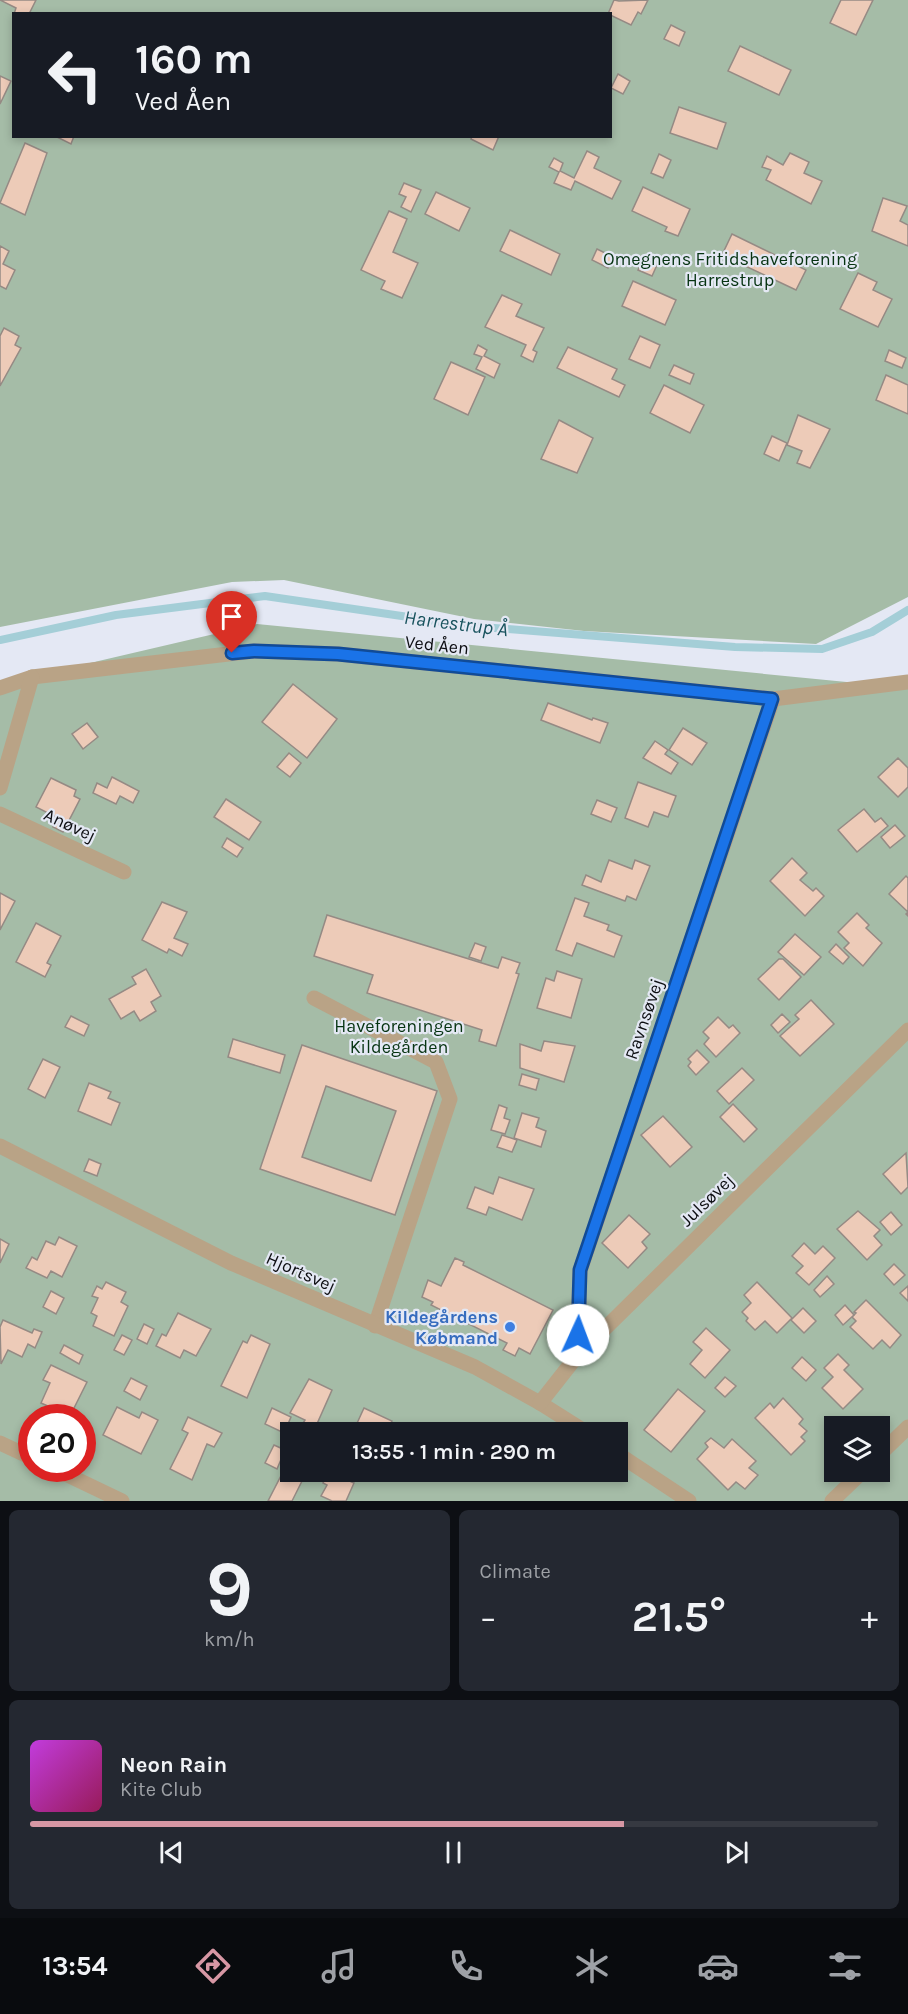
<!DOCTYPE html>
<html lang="en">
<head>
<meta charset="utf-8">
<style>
  :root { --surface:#171b24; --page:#242831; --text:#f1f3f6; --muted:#9ea1a6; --line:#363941; --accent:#d797a4 }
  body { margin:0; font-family:Karla,sans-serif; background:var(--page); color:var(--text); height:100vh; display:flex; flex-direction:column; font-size:22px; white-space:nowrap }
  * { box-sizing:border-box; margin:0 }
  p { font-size:20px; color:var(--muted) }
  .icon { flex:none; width:33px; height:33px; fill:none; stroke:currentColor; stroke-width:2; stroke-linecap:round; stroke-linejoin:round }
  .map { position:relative; height:1501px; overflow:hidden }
  .details { display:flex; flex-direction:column; gap:9px; padding:9px; background:#0d0f14; flex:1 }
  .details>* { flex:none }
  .hud { position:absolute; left:12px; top:12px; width:600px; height:126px; border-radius:0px; box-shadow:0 3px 9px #0003; background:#171b24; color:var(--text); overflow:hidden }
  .fabs { position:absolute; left:824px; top:1416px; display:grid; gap:12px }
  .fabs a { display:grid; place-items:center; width:66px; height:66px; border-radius:0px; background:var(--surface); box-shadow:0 3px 9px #0003; font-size:30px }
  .speed { position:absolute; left:18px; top:1404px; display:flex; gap:12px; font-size:30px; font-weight:700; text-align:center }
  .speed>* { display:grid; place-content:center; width:78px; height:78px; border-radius:50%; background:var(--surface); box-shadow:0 3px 9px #0003; line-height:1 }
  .speed .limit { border:9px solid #d22; background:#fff; color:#111 }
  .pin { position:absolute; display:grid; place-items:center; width:51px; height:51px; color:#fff; margin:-62px -26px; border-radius:50% 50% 50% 0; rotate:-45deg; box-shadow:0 0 6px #0007 }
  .pin .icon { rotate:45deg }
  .me { position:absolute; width:66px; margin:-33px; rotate:2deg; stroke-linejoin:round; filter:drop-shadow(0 0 4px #0008) }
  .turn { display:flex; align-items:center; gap:21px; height:126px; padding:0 24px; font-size:27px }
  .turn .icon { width:78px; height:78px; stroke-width:2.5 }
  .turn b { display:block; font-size:42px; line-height:51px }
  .big { font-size:45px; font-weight:600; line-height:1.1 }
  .details .widget { flex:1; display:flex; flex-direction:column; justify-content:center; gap:9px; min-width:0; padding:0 21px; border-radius:9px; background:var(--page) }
  .details .dial { align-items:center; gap:0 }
  .dial b { font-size:78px; line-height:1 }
  .song { display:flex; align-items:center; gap:18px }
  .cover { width:72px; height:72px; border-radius:9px; background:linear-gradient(135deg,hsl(290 70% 55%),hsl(330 70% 35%)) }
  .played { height:6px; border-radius:3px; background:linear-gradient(90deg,var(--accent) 70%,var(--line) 70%) }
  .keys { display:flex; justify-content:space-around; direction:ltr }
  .heat { display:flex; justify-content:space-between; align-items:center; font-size:33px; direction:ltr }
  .details .tiles { flex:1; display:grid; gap:9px; grid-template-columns:1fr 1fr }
  .widget:last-child { grid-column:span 2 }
  .trip { position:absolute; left:280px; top:1422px; width:348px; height:60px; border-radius:0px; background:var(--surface); box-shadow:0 3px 9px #0003; font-weight:600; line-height:60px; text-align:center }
  .tabs { display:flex; height:96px; justify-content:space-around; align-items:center; background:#090b0e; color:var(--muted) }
  .tabs .icon { width:42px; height:42px }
  .tabs .on { color:var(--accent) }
  .tabs b { font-size:27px; color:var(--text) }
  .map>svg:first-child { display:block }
  .green { fill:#a5bca7; fill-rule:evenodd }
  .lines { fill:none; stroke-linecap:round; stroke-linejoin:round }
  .stream { stroke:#a4ced7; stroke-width:8 }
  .building { fill:#edcbb8; stroke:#958a84; stroke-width:1.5; fill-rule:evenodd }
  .service { stroke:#b9a386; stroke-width:15 }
  .route-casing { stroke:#114b97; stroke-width:15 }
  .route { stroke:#1a73e8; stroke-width:10 }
  .shop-dot { fill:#3f7fe0; stroke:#e4e8f4; stroke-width:2 }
  .labels { text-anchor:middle; stroke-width:4.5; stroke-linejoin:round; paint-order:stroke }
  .park-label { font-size:18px; fill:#063311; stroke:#e4e8f4 }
  .street-label { font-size:18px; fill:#0d0e12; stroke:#e4e8f4 }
  .shop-label { font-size:18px; font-weight:bold; fill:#366cbe; stroke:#e4e8f4; text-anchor:end }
  .water-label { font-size:20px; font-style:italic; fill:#19535e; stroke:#e4e8f4 }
</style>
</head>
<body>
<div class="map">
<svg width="908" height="1501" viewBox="0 0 908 1501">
  <rect width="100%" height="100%" fill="#e4e8f4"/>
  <g class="green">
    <path d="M0,0H908V597L816,644L584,631L474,619L284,580L232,582L0,627ZM14,14H610V136H14Z"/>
    <path d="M257,624L908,688V1501H0V684ZM32,1418H82V1468H32ZM834,1426H879V1472H834ZM291,1432H618V1472H291Z"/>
  </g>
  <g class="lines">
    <path class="stream" d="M0,640L116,615L265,596L470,626L735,647L822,649L872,632L908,610"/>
  </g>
  <g class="building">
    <path d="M0,0H36L29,14H14L16,8Z"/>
    <path d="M614,0L619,1L648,0L641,14L638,12L631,25L608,14Z"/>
    <path d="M841,0H873L856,35L830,23Z"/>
    <path d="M671,25L685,32L679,46L664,39Z"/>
    <path d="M740,46L791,70L779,95L728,71Z"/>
    <path d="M618,74L630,81L623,94L611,88Z"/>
    <path d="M0,76L11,81L0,104Z"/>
    <path d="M679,107L726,123L717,149L670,133Z"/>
    <path d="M55,136H74L71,144Z"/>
    <path d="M472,136H499L493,150L471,139Z"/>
    <path d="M25,143L47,153L25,215L0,203Z"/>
    <path d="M587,151L599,157L594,168L621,181L612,199L575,181L571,190L554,183L559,172L549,167L554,158L563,163L560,171L574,178Z"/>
    <path d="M790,153L809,162L804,173L822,181L811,204L766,180L771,170L762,167L767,156L783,165Z"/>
    <path d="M659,154L671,160L663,178L651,173Z"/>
    <path d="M404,183L421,190L411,212L401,207L406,197L399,194Z"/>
    <path d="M643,187L690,209L678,236L665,231L667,227L632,211Z"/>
    <path d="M436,192L470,208L459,231L425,214Z"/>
    <path d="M883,198L907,206L900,221L908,225V246L872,231Z"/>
    <path d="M389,211L407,219L393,252L418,263L402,298L381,289L385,281L361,270Z"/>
    <path d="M510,230L560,254L551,275L500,251Z"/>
    <path d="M732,234L806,270L796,290L722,255Z"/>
    <path d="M0,246L9,251L3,264L15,270L6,289L0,286Z"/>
    <path d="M597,249L613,257L608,268L592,260Z"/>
    <path d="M643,259L657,265L652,276L638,270Z"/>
    <path d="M858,273L877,282L873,290L892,299L878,327L840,309Z"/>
    <path d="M633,281L676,300L665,325L622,306Z"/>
    <path d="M502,295L522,304L516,316L544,328L533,350L537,352L533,362L521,356L526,345L485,327Z"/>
    <path d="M4,328L19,336L15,345L21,348L0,386V336Z"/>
    <path d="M640,336L660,345L650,368L629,359Z"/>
    <path d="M478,345L487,350L484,356L500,364L494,378L476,369L482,357L474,354Z"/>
    <path d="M568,347L617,369L612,379L625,385L619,397L557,368Z"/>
    <path d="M889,350L906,358L902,368L885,361Z"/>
    <path d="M451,362L485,377L468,415L434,399Z"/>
    <path d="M674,365L694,374L690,384L669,375Z"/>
    <path d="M886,375L908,385V414L876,400Z"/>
    <path d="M664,385L704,405L690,433L650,413Z"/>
    <path d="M798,415L830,429L810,468L797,463L802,451L787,445Z"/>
    <path d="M559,420L593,438L577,473L541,459Z"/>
    <path d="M772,436L787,443L779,461L764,454Z"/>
    <path d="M293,684L337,719L307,758L262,722Z"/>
    <path d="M548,703L592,720L593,718L608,723L600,743L541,720Z"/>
    <path d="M87,723L98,737L83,749L72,734Z"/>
    <path d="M683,728L707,743L692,765L669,750Z"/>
    <path d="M655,741L668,750L665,754L678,763L671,774L643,758Z"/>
    <path d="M289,753L301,763L290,777L277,767Z"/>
    <path d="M898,758L908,768V787L898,797L878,777Z"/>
    <path d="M112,777L139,791L133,803L120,796L116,804L93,793L97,783L107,788Z"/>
    <path d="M51,778L76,790L74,796L80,799L63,832L53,827L58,818L36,807Z"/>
    <path d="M638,782L676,796L668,817L654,812L648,827L625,818Z"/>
    <path d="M226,799L261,822L249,840L214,817Z"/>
    <path d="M597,800L617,808L611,822L591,814Z"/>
    <path d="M864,809L875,822L881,818L888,826L857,852L838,830Z"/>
    <path d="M895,825L905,836L890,848L881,837Z"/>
    <path d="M227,838L243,848L237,857L222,847Z"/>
    <path d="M792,858L807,873L800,880L813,891L816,888L824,896L805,916L770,881Z"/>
    <path d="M609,860L632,869L635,860L650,866L636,900L627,896L625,901L582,885L586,875L601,882Z"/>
    <path d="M906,876L908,878V916L906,914L908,912L889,894Z"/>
    <path d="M0,893L15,901L0,930Z"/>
    <path d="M575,898L589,903L584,916L609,925L607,930L622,936L614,957L577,943L572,956L556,950Z"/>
    <path d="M162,902L187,912L174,938L188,944L182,956L169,949L167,953L142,940Z"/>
    <path d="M857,913L869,925L866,928L882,943L863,966L844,948L849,943L838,932Z"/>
    <path d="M327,915L498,968L502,957L520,963L516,973L519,974L496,1046L479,1041L482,1030L367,993L373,975L314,956Z"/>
    <path d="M36,923L61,936L47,963L51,965L45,977L16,962Z"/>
    <path d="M795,934L821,957L804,975L778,952Z"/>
    <path d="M475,943L486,947L481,961L469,957Z"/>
    <path d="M836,944L849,957L843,964L829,952Z"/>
    <path d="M779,959H783L801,977L779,1000L758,979Z"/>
    <path d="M146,969L161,996L151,1002L156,1011L140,1021L134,1011L121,1019L109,999L136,984L132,977Z"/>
    <path d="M557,971L582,979L571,1018L537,1008L546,978L554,981Z"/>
    <path d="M811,1000L834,1024L800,1056L780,1036L799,1019L795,1015Z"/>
    <path d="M782,1014L790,1022L778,1033L771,1025Z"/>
    <path d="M71,1016L89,1025L84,1036L65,1027Z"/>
    <path d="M718,1017L729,1028L733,1025L740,1033L716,1057L704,1044L709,1038L703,1032Z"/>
    <path d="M233,1039L285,1055L280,1073L228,1057Z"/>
    <path d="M544,1041L575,1046L564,1082L520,1068V1044L541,1051Z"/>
    <path d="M302,1045L437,1091L395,1215L260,1169ZM326,1086L396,1111L371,1181L302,1157Z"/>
    <path d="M697,1050L709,1062L696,1075L688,1066L691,1062L688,1059Z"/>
    <path d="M43,1059L60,1067L45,1098L28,1089Z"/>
    <path d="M742,1068L754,1080L729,1104L717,1091Z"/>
    <path d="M522,1074L539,1079L536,1090L519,1085Z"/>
    <path d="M89,1083L111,1092L108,1098L120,1103L111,1125L78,1111Z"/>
    <path d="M733,1104L757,1129L744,1142L720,1117Z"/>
    <path d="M499,1105L507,1108L504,1118L510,1120L505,1134L491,1130Z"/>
    <path d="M522,1113L539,1118L536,1127L546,1131L541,1147L514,1138Z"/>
    <path d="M663,1116L692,1147L670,1167L641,1135Z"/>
    <path d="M502,1135L517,1140L512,1152L497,1147Z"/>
    <path d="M906,1153L908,1187L901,1194L883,1174Z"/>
    <path d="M89,1159L101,1164L97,1176L84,1171Z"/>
    <path d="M499,1177L534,1189L522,1220L489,1207L486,1215L467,1208L475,1187L493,1194Z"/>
    <path d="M858,1211L880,1230L874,1236L882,1245L867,1260L837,1229Z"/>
    <path d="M891,1212L902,1225L891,1235L880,1222Z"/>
    <path d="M629,1215L650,1234L642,1242L647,1248L628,1268L602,1243Z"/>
    <path d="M59,1237L77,1246L62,1277L51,1271L47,1278L26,1268L32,1257L37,1260L46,1241L55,1245Z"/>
    <path d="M0,1239L9,1244L0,1263Z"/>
    <path d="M804,1243L815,1254L823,1246L835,1258L809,1285L796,1273L803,1266L792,1256Z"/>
    <path d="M455,1258L464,1262L463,1265L553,1310L530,1354L519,1348L515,1356L503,1350L507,1343L431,1305L433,1302L422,1297L428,1280L441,1286Z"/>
    <path d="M894,1264L905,1275L894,1285L884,1274Z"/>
    <path d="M827,1276L834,1284L820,1297L814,1290Z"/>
    <path d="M106,1282L126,1292L121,1302L128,1306L114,1336L93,1326L97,1316L91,1313L98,1298L92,1296L97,1286L102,1289Z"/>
    <path d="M757,1282L792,1318L777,1333L765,1321L755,1330L746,1321L748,1318L742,1312L751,1303L744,1295Z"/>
    <path d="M908,1286V1301L900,1293Z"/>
    <path d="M51,1291L64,1298L56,1314L43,1307Z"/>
    <path d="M866,1300L901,1335L890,1348L882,1340L873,1349L850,1327L856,1321L852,1317L856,1313L854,1312Z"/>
    <path d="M845,1305L854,1315L843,1325L835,1315Z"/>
    <path d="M803,1308L816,1321L804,1333L791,1320Z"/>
    <path d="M178,1313L211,1329L196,1356L184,1350L180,1358L156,1346L162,1334L166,1336Z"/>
    <path d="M3,1320L32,1333L34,1329L42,1332L35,1348L28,1344L22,1357L8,1350L1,1364L0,1327Z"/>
    <path d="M144,1324L154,1329L147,1344L137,1339Z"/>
    <path d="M706,1328L730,1350L705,1378L690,1364L702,1350L693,1342Z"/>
    <path d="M122,1335L132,1340L124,1355L114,1350Z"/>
    <path d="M251,1335L270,1344L247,1398L221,1386L243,1341L247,1343Z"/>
    <path d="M64,1345L83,1355L79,1364L60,1353Z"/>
    <path d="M838,1354L849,1365L844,1370L863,1389L843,1409L822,1388L833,1377L824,1368Z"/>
    <path d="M802,1357L816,1370L806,1381L792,1368Z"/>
    <path d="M51,1365L87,1382L70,1416L41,1403L50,1383L43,1380Z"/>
    <path d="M725,1377L736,1386L725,1397L715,1388Z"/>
    <path d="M131,1378L147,1386L140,1400L124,1391Z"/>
    <path d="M309,1379L332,1390L316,1426L311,1432H304L299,1430L305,1420L290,1413Z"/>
    <path d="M678,1389L705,1411L671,1452L644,1430Z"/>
    <path d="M783,1398L803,1419L799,1424L807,1431L801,1437L805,1441L791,1455L755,1418L770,1403L774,1408Z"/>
    <path d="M117,1407L139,1418L142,1412L158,1420L141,1454L103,1435Z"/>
    <path d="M272,1408L291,1417L284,1433L265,1424Z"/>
    <path d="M364,1408L392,1421L386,1432H353Z"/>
    <path d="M188,1417L222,1433L214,1447L207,1444L192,1480L170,1469L188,1433L182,1430Z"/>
    <path d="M711,1438L724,1448L732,1439L756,1461L749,1468L758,1475L745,1489L736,1482L728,1490L697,1459L708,1447L705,1443Z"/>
    <path d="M274,1445L285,1450L277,1469L265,1463Z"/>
    <path d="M285,1468L304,1477L292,1501H268Z"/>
    <path d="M329,1472L354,1483L346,1501H332L321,1496L327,1485L323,1483Z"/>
  </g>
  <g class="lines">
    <g class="service">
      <path d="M0,688L32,677L254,651L338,654L773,699L908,682"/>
      <path d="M0,788L32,677"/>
      <path d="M0,814L124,872"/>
      <path d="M314,998L436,1062L450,1099L375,1326"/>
      <path d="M0,1146L231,1263L475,1367L540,1403L586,1432"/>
      <path d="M577,1356L580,1271L773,699"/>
      <path d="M540,1403L577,1356L908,1030"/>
      <path d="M0,1443L32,1458"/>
      <path d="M618,1454L689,1501"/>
      <path d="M879,1455L908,1427"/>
      <path d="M53,1468L122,1501"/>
      <path d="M832,1501L862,1472"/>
    </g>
  </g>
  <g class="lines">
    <defs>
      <path id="route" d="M232,653L254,651L338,654L772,699L580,1270L578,1335"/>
    </defs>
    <use href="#route" class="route-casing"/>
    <use href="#route" class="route"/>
  </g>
  <circle class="shop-dot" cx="510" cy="1327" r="6"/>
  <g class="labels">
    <g class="park-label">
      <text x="730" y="265">Omegnens Fritidshaveforening<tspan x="730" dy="21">Harrestrup</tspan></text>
      <text x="399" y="1032">Haveforeningen<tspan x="399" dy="21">Kildegården</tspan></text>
    </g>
    <g class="street-label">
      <text transform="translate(437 645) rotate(6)" y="6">Ved Åen</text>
      <text transform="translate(70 825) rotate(25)" y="6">Anøvej</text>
      <text transform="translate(644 1019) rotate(-71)" y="6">Ravnsøvej</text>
      <text transform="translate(707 1200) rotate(-44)" y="6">Julsøvej</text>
      <text transform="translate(301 1272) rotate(24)" y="6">Hjortsvej</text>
    </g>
    <g class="shop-label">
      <text x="498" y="1323">Kildegårdens<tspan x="498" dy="21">Købmand</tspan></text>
    </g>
    <g class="water-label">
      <text transform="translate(456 623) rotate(7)" y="7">Harrestrup Å</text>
    </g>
  </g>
</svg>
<div class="fabs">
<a><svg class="icon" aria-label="layers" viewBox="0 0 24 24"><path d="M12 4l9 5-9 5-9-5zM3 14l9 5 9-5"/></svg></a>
</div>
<div class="speed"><div class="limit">20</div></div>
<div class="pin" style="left:232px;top:653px;background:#d93025"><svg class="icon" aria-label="arrive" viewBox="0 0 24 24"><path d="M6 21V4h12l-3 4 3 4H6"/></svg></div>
<svg class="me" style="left:578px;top:1335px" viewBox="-20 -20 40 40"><circle r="19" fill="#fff"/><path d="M0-13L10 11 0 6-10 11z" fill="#1a73e8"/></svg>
<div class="trip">13:55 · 1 min · 290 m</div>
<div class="hud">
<div class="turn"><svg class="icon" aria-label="left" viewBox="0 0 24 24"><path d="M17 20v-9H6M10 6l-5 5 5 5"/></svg><div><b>160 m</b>Ved Åen</div></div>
</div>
</div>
<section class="details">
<div class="tiles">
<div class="widget dial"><b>9</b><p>km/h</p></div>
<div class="widget"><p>Climate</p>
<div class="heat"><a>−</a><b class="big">21.5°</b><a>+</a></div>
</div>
<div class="widget">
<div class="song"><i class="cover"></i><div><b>Neon Rain</b><p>Kite Club</p></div></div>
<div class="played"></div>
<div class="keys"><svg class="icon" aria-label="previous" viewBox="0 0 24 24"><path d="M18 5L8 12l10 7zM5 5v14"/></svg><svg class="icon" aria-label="pause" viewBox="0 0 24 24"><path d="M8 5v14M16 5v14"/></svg><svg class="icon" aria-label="next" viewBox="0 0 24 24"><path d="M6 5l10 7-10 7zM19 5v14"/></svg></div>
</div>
</div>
</section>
<nav class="tabs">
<b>13:54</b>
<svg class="icon on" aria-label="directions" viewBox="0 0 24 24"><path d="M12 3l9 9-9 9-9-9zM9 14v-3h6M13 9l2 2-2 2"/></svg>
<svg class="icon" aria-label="music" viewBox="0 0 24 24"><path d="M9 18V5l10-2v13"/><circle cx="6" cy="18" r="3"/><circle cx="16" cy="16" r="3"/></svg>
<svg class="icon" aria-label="phone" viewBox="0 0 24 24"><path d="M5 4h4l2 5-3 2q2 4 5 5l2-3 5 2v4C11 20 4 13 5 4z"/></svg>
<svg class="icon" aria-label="climate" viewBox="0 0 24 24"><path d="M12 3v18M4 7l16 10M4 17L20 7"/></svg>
<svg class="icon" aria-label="car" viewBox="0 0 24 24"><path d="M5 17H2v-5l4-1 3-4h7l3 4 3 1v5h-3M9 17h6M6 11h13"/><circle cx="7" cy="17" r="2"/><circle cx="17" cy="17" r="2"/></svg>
<svg class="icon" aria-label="filters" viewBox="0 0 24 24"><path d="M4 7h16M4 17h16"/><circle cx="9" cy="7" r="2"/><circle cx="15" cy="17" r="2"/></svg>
</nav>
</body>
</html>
